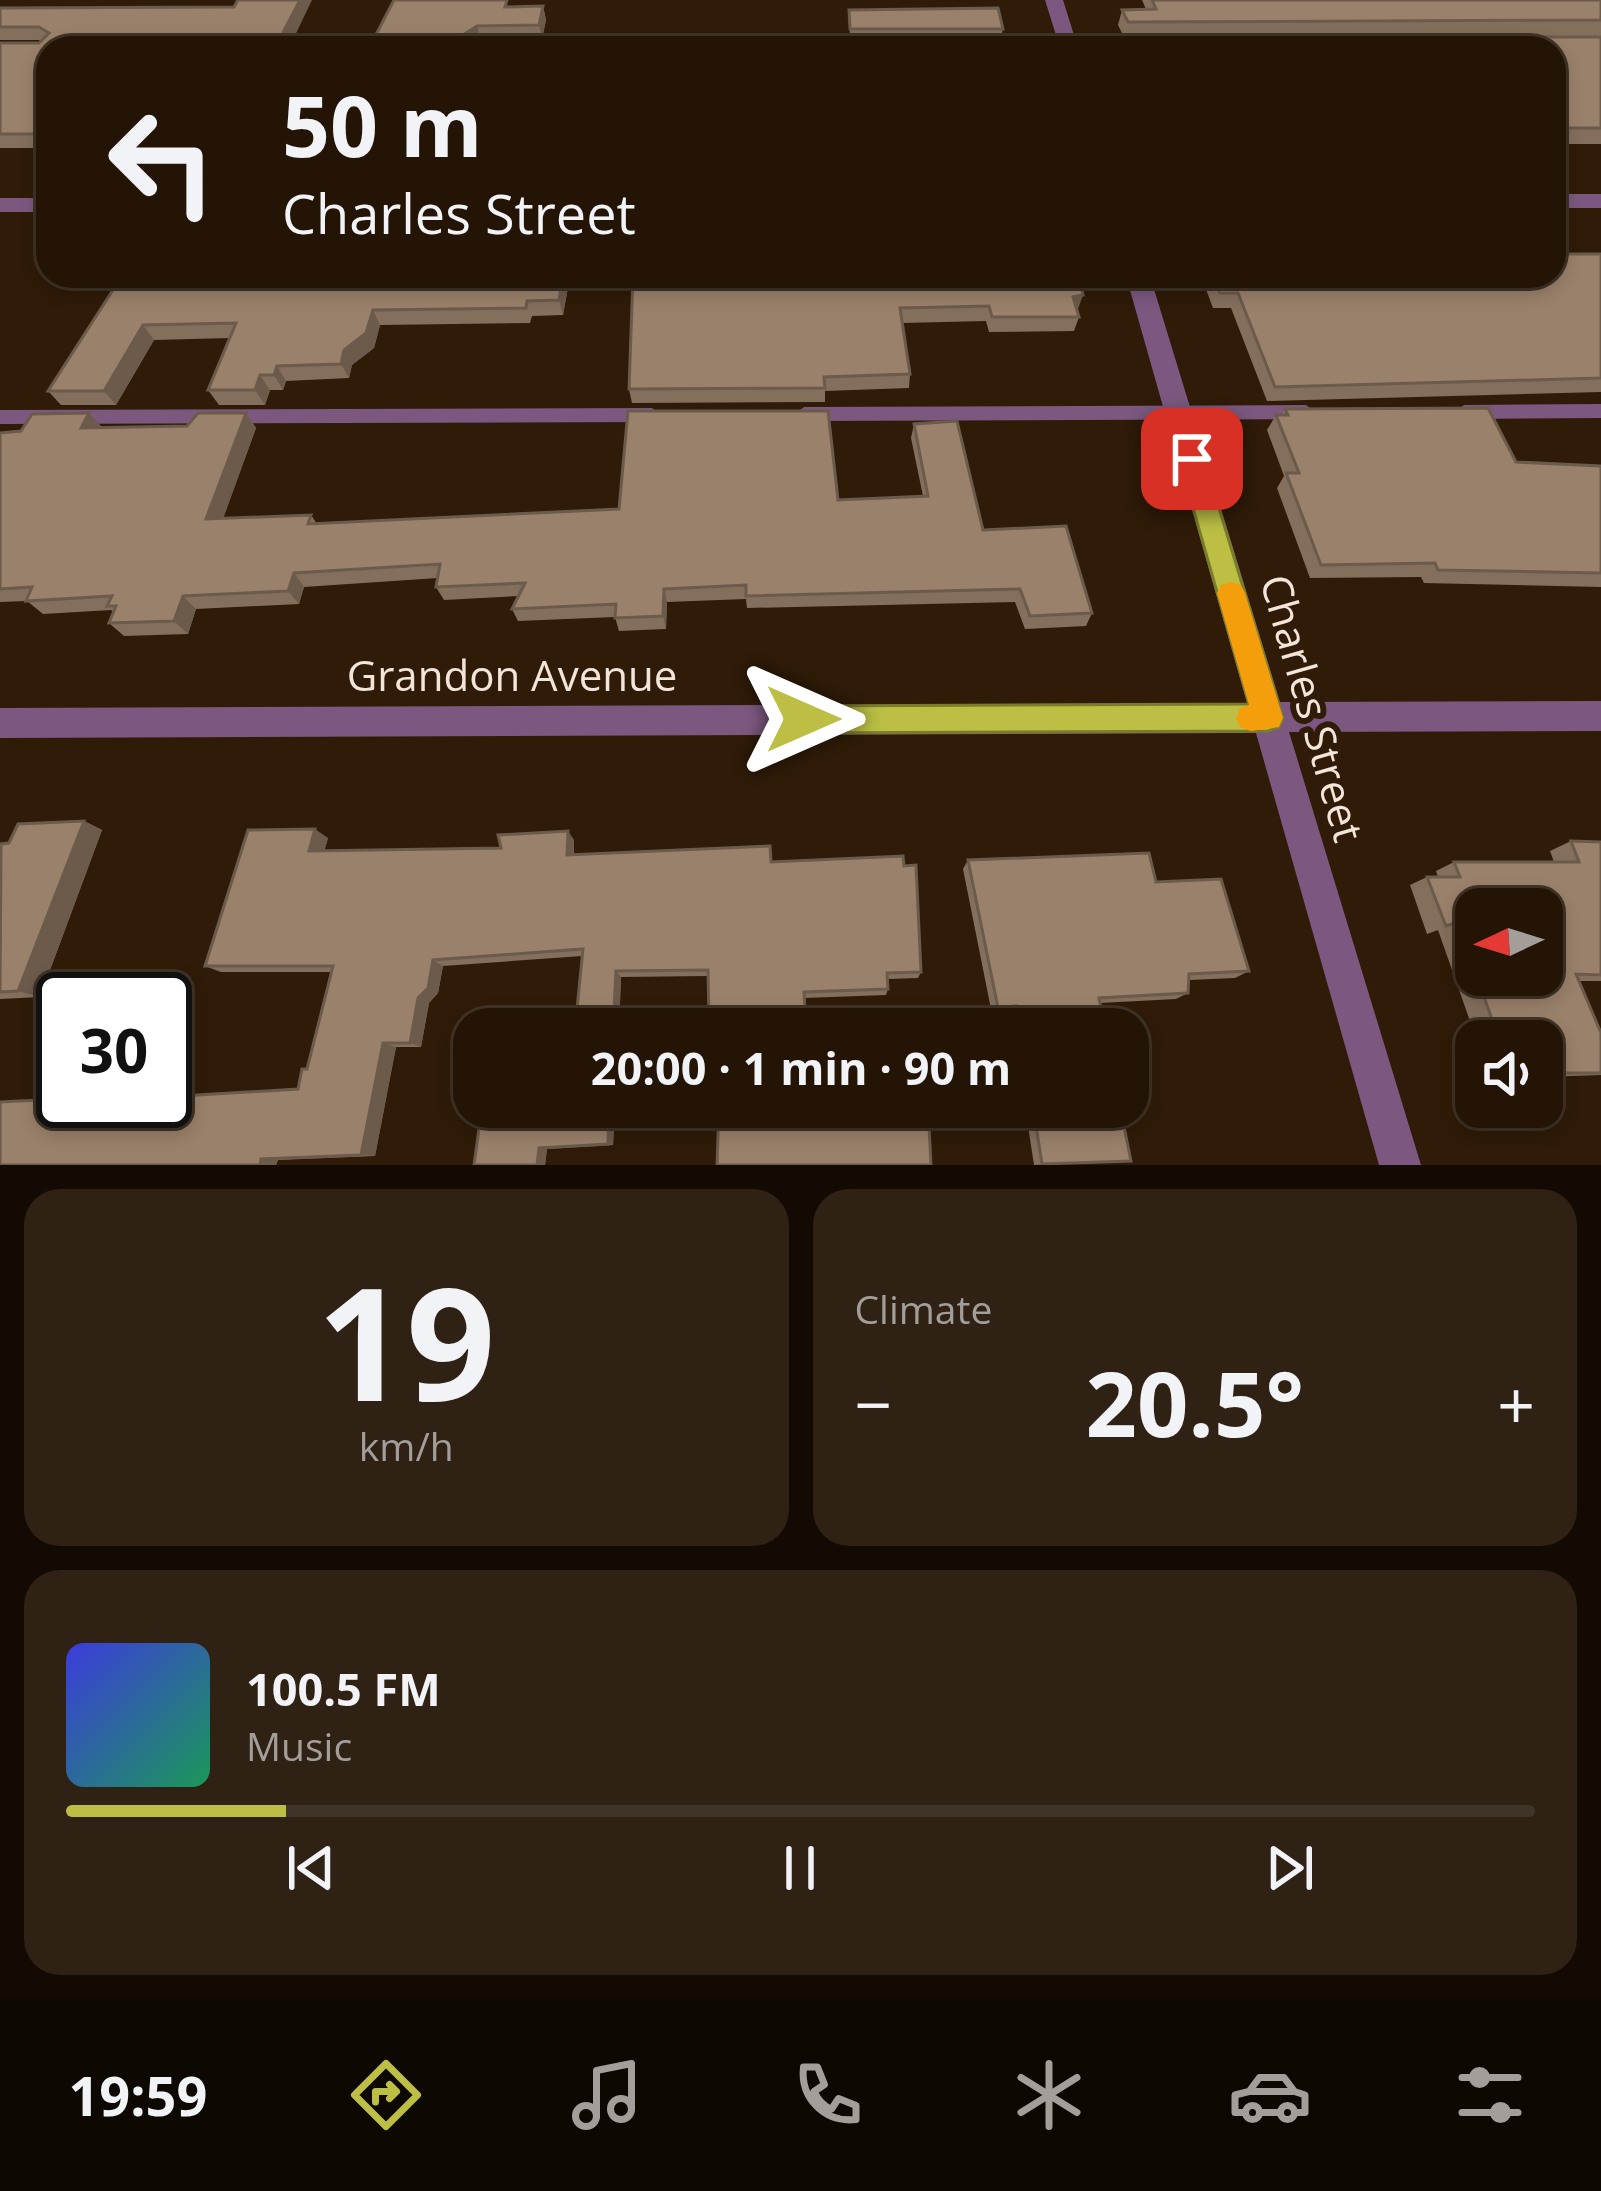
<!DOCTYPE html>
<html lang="en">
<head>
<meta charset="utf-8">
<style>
  :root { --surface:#231405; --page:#2f2113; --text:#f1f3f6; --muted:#a39e9a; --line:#403327; --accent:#bcbf44 }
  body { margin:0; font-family:"Open Sans",sans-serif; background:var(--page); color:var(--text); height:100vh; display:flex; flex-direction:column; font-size:45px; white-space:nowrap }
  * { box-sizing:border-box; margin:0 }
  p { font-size:39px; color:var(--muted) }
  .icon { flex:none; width:66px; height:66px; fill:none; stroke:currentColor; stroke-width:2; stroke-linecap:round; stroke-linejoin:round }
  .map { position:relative; height:1165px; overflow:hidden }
  .sheet { display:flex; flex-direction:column; gap:24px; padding:24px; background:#130b03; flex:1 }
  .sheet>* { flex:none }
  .banner { position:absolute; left:36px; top:36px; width:1530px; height:252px; border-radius:36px; box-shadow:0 6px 18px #0003,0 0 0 3px var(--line); background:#231405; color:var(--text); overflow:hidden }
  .needle { width:78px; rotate:266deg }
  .fabs { position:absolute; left:1455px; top:888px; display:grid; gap:24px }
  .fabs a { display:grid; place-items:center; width:108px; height:108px; border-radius:24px; background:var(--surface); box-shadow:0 6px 18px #0003,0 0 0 3px var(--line); font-size:60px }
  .speed { position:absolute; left:36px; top:972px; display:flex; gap:24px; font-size:60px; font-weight:700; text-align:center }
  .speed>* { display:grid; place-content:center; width:156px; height:156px; border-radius:50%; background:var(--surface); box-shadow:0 6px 18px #0003,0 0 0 3px var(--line); line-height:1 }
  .speed .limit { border:6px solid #111; border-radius:18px; background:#fff; color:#111 }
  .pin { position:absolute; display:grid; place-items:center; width:102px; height:102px; color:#fff; margin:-51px; border-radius:24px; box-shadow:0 6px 18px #0006 }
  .me { position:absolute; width:132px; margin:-66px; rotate:90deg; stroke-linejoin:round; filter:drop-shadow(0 0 9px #0008) }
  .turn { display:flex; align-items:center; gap:42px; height:252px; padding:0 48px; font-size:54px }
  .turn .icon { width:156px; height:156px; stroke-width:2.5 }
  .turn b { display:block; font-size:84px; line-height:102px }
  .big { font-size:90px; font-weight:700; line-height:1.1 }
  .sheet .card { flex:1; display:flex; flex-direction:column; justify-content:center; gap:18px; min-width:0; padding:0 42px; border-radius:36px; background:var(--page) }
  .sheet .dial { align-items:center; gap:0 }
  .dial b { font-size:156px; line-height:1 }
  .song { display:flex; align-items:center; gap:36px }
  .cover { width:144px; height:144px; border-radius:18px; background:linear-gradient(135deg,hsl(240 70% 55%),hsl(150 70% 35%)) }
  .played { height:12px; border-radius:6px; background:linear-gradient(90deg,var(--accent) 15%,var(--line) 15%) }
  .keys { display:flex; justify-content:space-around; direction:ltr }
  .heat { display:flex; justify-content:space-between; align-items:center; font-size:66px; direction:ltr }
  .sheet .tiles { flex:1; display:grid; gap:24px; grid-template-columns:1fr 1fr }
  .card:last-child { grid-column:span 2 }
  .trip { position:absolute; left:453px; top:1008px; width:696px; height:120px; border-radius:36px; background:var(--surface); box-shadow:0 6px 18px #0003,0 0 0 3px var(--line); font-weight:700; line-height:120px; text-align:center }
  .menu { display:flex; height:192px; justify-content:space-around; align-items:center; background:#0e0802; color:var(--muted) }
  .menu .icon { width:84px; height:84px }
  .menu .current { color:var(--accent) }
  .menu b { font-size:54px; color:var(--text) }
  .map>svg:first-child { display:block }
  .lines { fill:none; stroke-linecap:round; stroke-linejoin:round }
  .lane { fill:#7c5880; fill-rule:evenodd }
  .street { fill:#7c5880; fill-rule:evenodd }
  .wall { fill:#846f5c }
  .shaded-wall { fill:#6c5a4b }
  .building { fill:#9a816b; stroke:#6c5a4b; stroke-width:3 }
  .route { fill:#bcbf44; stroke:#7a7c2c; stroke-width:3 }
  .slow { fill:#f59e0b }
  .labels { text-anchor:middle; stroke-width:12; stroke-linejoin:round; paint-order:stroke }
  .street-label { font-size:42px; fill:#f3e5d9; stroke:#2f1b07 }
</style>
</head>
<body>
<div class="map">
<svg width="1601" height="1165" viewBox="0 0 1601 1165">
  <rect width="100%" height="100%" fill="#2f1b07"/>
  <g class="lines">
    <g class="lane">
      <path d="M1158,42L1163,43V48L978,47L985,43Z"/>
      <path d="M876,43L882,48H612L619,44Z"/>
      <path d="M1601,404V418L1464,419L1455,412L1464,405Z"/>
      <path d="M1306,405L1315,412L1306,419L804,421L795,414L804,407Z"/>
      <path d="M652,408L661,415L652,422L0,424V410Z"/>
    </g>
    <g class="street">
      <path d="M1045,0H1063L1078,48H1060Z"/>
      <rect x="1554" y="194" width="47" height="14"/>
      <rect x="0" y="198" width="48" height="14"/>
      <path d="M1126,276H1150L1280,702L1601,701V731L1289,732L1421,1165H1379L1256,733L0,738V708L1247,703Z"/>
    </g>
  </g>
  <g class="wall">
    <path d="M1142,0H1601V36L1124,37L1118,25L1122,10L1146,9Z"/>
    <path d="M543,6L546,20L542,39H537L538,45L369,48L513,7Z"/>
    <path d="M0,8L289,48H48V148H0V43H39L42,40H0Z"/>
    <path d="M849,10L1003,29L1001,37L850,38Z"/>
    <path d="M1135,37H1601V144H1554V48H1132Z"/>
    <path d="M1601,254V392L1267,401L1231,308H1213L1201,276H1554Z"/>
    <path d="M122,276H570L563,315L532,316L530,323L380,325L374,348L352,365L349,378L286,381L283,390H270L265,405H219L208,390L230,338L154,340L116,405H61L48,391Z"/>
    <path d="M633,276L1078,309L1079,317L1074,331L989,332L986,321L902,323L910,374L909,388L825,391V402L632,403L629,389Z"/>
    <path d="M1285,409L1516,462L1601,466V587L1424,583L1421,577L1310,578L1277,488L1284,476L1267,430L1276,415H1281Z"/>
    <path d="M246,413L256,428L223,518L311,515L317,524L923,496L911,438L914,424L983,530L1092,613L1086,626L1025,629L1015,602L747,608L746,599L667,602L666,629L619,631L615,617L518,621L512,609L518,596L444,600L436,587L438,578L304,587L299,604L196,609L188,634L124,636L109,623L114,612L111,610L43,614L27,601L0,602V433L187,426Z"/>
    <path d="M84,821L102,830L40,997L0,999V845Z"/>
    <path d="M328,838L324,851L501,848L574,840V855L772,862L921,972L918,978L888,979V989L886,995L804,998L722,1024L711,1025L709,1020L708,976L621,977L619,1029H575L582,956L443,966L438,993L429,1003L421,1047H396L375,1156L278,1160L276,1165L63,1101L178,1069L171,1096L298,1089L307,1069L331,972H221L205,966Z"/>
    <path d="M1571,841L1601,842V981H1579L1601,1033V1075L1542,1077V1041H1477L1438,930L1427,934L1410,885L1427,877H1438L1436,871L1454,862H1554L1550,851Z"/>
    <path d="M968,860L1156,882L1249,971L1235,978L1189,980L1188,993L1176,999L1100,1003L1105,1029H1012L1010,1012L992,1014L963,869Z"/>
    <path d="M482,1107H615L613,1145L547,1149L545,1165Z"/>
    <path d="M1025,1107H1120V1162L1034,1165Z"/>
  </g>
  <g class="shaded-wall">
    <path d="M300,0H312L289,48H275Z"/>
    <path d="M543,6L546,20L542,39L539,25Z"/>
    <path d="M477,26L481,40L470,47L466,33Z"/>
    <path d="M563,276H570L563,315L559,300Z"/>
    <path d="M1083,295L1078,309L1069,312L1073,297Z"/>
    <path d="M373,310L380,325L374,348L352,365L349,378L341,364L344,350Z"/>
    <path d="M143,325L154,340L116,405L104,391Z"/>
    <path d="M277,366L286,381L283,390L274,375Z"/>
    <path d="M260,375L270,390L265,405L255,390Z"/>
    <path d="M89,413L103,428H81Z"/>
    <path d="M246,413L256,428L218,533L206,519Z"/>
    <path d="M294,573L304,587L299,604L288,591Z"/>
    <path d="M664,589L667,602L666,629L663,616Z"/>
    <path d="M183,596L196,609L188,634L174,621Z"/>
    <path d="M84,821L102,830L40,997L18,991Z"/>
    <path d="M315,829L328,838L322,860L309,851Z"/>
    <path d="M568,831L574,840L573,864L567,855Z"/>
    <path d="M433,960L443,966L438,993L429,1003L421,1047L410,1043L418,998Z"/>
    <path d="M616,971L621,977L619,1029H613Z"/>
    <path d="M135,993L154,999H134Z"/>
    <path d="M383,1043L396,1047L375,1156L361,1155Z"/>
    <path d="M165,1067L178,1069L170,1101L165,1100Z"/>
    <path d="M609,1107H615L613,1145L608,1144Z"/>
    <path d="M539,1148L547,1149L545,1165H537Z"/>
    <path d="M261,1159L278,1160L276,1165H260Z"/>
  </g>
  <g class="building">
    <path d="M238,0H300L275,48H48V134H0V43H39L49,33L39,27H0V8L234,7Z"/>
    <path d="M394,0H507L505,7L543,6L539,25L477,26L466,33L470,38H536L535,45H645L644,48H369Z"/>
    <path d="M1152,0H1601V20L1128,22L1122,10L1156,9Z"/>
    <path d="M998,8L1003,29H850L849,10Z"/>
    <path d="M851,37H1007L1010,48H851Z"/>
    <path d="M1135,37H1601V128H1554V48H1140Z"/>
    <path d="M1554,254H1601V378L1275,387L1238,293H1220L1213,276H1554Z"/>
    <path d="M122,276H563L559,300L527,301L526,308L373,310L366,333L344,350L341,364L277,366L274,375H260L255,390H208L236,323L143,325L104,391H48Z"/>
    <path d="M633,276H1078L1083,295L1073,297L1079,317H992L989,306L900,308L910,374L824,377L825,388L629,389Z"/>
    <path d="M1488,408L1516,462L1601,466V573L1438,570L1435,563L1321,565L1286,473H1299L1276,415H1288L1285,409Z"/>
    <path d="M628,411H828L838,500L928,496L914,424L957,421L983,530L1066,526L1092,613L1030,616L1020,589L746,596V585L664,589L663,616L615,618L616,604L512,609L525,583L436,587L440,564L294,573L288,591L183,596L174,621L109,623L116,606H107L112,596L26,601L32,587L0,589V433L21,431L32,414L89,413L81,428L187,426L198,413H246L206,519L311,515L308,524L619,509Z"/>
    <path d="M84,821L18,991L0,992L1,844L9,843L18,824Z"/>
    <path d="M315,829L309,851L501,848L498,835L568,831L567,855L770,846L771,862L903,856L904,866L916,865L921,972L887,973L888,989L804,992L806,1029H722V1019L709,1020L708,970L616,971L613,1029H575L583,949L433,960L428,988L418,998L410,1043H383L361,1155L261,1159L260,1165H0V1102L39,1100L63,1023V1101H165V1097L298,1089L302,1069H307L333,966H205L248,830Z"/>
    <path d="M1571,841L1601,842V975L1576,974L1601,1033V1073H1542V1041H1500L1476,975H1542V909H1476V975L1457,922L1446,926L1427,877H1460L1454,862H1579Z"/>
    <path d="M1149,853L1156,882L1221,879L1249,971L1189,974L1188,993L1099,998L1105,1029H1020L1016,1006L998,1008L968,860Z"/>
    <path d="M135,993L134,999H80Z"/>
    <path d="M482,1107H609L608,1144L539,1148L537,1165H474Z"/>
    <path d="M719,1107H928L931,1165H717Z"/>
    <path d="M1033,1107H1120L1131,1161L1042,1164Z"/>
  </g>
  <path class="route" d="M1192,449L1204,459L1283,718L1279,727L1268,731L803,733L793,729L788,719L793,710L803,706L1249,704L1179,459Z"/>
  <path class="slow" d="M1231,582L1241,585L1245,593L1283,718L1279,727L1251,731L1240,727L1236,718L1240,708L1249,705L1217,593L1221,585Z"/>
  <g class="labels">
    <g class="street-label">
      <text x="512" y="691">Grandon Avenue</text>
      <text transform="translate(1312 708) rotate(74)" y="15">Charles Street</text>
    </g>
  </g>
</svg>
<div class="fabs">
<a><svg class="needle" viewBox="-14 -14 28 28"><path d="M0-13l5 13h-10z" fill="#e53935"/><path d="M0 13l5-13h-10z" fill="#a39e9a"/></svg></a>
<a><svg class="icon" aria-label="sound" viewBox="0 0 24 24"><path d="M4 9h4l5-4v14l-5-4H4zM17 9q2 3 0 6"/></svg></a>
</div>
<div class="speed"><div class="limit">30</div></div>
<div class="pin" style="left:1192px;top:459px;background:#d93025"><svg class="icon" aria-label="arrive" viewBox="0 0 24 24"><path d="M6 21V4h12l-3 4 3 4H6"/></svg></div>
<svg class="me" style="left:803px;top:719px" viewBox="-20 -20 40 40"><path d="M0-17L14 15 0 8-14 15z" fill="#bcbf44" stroke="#fff" stroke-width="4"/></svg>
<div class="trip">20:00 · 1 min · 90 m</div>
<div class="banner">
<div class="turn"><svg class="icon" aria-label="left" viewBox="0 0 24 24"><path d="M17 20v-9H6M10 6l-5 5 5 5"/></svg><div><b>50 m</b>Charles Street</div></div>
</div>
</div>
<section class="sheet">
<div class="tiles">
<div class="card dial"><b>19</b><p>km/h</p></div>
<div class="card"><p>Climate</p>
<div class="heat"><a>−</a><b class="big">20.5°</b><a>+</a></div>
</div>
<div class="card">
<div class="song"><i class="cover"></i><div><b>100.5 FM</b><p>Music</p></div></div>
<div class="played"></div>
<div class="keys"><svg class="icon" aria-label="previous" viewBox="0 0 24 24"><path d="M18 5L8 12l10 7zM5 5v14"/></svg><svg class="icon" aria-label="pause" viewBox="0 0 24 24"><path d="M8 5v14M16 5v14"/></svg><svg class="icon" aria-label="next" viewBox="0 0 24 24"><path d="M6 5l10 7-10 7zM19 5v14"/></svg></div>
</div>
</div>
</section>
<nav class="menu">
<b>19:59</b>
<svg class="icon current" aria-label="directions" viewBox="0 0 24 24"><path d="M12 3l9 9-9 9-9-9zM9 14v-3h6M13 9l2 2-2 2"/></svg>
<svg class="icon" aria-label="music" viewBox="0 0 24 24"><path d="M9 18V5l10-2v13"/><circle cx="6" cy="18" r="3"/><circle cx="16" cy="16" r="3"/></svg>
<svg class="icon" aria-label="phone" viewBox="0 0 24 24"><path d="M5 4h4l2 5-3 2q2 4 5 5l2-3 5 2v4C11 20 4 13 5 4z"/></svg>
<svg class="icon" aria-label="climate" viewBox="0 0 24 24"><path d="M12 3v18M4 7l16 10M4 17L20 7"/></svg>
<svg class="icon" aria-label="car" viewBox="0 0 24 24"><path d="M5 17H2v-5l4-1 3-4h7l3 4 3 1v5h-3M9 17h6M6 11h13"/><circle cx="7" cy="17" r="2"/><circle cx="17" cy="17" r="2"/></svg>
<svg class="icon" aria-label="filters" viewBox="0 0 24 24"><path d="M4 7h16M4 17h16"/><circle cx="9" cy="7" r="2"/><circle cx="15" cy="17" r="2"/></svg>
</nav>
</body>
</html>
